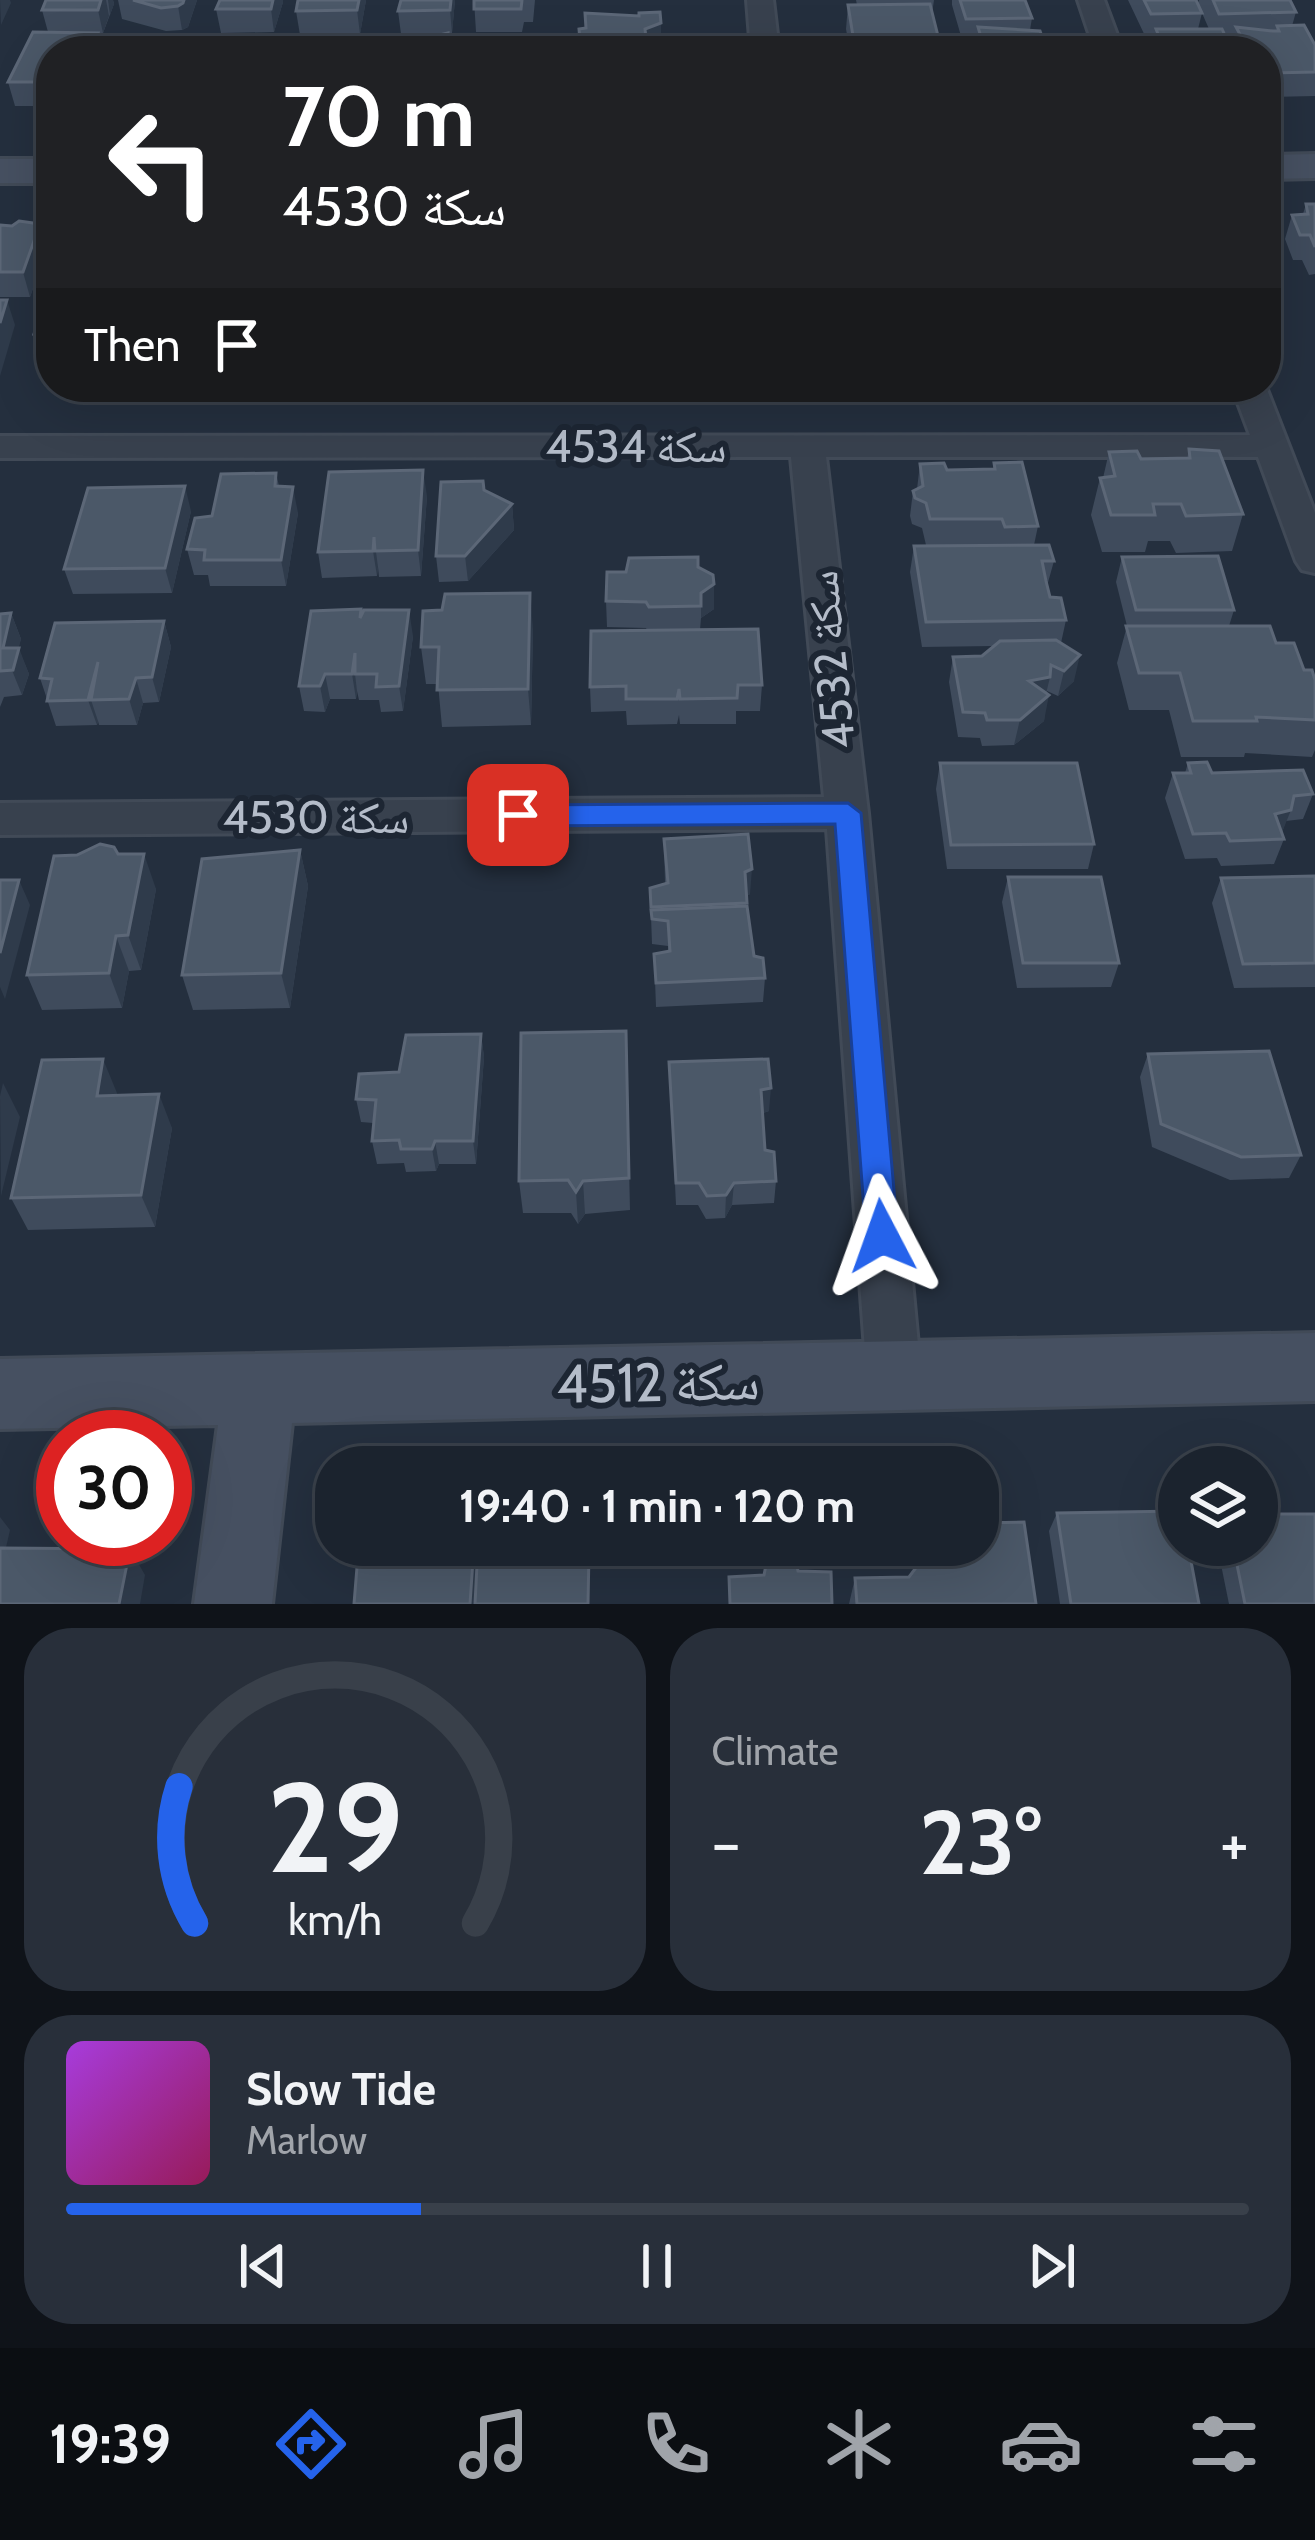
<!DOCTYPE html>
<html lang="en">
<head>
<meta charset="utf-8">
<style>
  :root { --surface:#1b232e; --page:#282f3a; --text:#f1f3f6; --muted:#a0a4aa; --line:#39404a; --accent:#2563eb }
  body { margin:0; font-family:Cabin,"Noto Naskh Arabic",sans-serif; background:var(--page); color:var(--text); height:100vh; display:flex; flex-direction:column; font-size:45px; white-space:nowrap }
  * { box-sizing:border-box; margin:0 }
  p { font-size:39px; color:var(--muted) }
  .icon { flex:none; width:66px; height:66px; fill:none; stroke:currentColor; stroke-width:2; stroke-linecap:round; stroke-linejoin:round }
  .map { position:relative; height:1604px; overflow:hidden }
  .details { display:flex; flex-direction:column; gap:24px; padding:24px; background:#0f1319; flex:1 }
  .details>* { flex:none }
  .guide { position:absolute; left:36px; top:36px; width:1245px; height:366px; border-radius:48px; box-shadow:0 12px 48px #0002,0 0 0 3px var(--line); background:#202124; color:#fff; overflow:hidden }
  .tools { position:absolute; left:1158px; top:1446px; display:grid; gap:24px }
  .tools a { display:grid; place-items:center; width:120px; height:120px; border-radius:50%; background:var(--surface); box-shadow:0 12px 48px #0002,0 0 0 3px var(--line); font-size:60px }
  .speed { position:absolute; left:36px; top:1410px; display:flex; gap:24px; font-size:60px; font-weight:700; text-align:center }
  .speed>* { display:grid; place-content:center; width:156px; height:156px; border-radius:50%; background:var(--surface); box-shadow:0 12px 48px #0002,0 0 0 3px var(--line); line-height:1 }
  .speed .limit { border:18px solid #d22; background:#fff; color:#111 }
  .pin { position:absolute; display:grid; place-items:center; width:102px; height:102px; color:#fff; margin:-51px; border-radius:24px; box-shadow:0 6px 18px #0006 }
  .me { position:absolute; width:132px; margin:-66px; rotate:356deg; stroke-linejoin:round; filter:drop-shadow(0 0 9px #0008) }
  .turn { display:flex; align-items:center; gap:42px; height:252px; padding:0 48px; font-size:54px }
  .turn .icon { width:156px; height:156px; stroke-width:2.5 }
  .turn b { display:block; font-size:84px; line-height:102px }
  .then { display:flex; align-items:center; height:114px; padding:0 48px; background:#0003; gap:24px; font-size:45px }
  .big { font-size:90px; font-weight:800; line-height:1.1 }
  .details .tile { flex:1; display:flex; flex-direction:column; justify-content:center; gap:18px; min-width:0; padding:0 42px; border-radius:48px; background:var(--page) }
  .details .dial { align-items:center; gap:0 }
  .dial svg { height:312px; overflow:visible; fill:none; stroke:var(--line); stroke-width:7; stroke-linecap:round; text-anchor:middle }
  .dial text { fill:var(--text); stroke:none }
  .song { display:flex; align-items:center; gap:36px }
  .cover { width:144px; height:144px; border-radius:18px; background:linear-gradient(135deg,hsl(280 70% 55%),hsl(330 70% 35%)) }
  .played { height:12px; border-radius:6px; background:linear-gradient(90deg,var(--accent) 30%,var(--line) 30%) }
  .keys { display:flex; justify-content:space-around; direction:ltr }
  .heat { display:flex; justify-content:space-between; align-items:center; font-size:66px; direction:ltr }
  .details .tiles { flex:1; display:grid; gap:24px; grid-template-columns:1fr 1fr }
  .tile:last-child { grid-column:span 2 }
  .trip { position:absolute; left:315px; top:1446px; width:684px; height:120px; border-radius:48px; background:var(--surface); box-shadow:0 12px 48px #0002,0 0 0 3px var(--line); font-weight:800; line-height:120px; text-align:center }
  .dock { display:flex; height:192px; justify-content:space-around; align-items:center; background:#0b0e12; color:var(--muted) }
  .dock .icon { width:84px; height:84px }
  .dock .selected { color:var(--accent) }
  .dock b { font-size:54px; color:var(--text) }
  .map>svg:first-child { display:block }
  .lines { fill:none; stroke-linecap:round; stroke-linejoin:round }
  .street-casing { stroke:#414a57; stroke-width:6 }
  .secondary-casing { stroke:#414a57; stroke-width:6 }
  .street { fill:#38414e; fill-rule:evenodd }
  .secondary { fill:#465061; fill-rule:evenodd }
  .wall { fill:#3f4b5c }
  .shaded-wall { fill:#2f3b4b }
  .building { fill:#4b5868; stroke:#5c6777; stroke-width:3 }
  .route { fill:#2563eb; stroke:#184099; stroke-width:3 }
  .labels { text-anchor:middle; stroke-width:12; stroke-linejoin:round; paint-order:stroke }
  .street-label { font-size:45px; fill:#b4bcc9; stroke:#1d2633 }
  .near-street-label { font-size:54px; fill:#b4bcc9; stroke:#1d2633 }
</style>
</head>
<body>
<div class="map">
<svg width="1315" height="1604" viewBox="0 0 1315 1604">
  <rect width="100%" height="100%" fill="#242f3e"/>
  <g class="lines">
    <defs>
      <g id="street">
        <path d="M747,0H773L779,51H751Z"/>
        <path d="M1078,0H1104L1123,51H1095Z"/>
        <path d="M1232,387H1266L1315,513V573L1302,570L1296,561L1258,457H826L868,813L921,1377L913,1395L894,1403L875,1395L867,1377L827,829L0,835V803L824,797L791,457L0,458V436L1250,435Z"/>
      </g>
      <g id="secondary">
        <path d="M1315,154V178L1266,179V155Z"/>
        <rect x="0" y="159" width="51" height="24"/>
        <path d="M1315,1333V1401L292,1423L272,1604H194L218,1425L0,1429V1359Z"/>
      </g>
    </defs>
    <use href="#street" class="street-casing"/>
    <use href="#secondary" class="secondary-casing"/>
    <use href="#street" class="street"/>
    <use href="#secondary" class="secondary"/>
  </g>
  <g class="wall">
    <path d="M46,0H113L114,4L103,33L51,51V106H15L8,82L48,32L42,10Z"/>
    <path d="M118,0H197L188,27L182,30L166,31L122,19Z"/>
    <path d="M220,0H283V2L274,32L221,33L216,9Z"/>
    <path d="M366,0L360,34L300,35L296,11Z"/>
    <path d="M455,0L452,33H448L449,51H373L445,33L401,34L398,11Z"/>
    <path d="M474,0H535L533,22H524L522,32H476Z"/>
    <path d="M856,0H934L932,14L938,36L936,51H850L846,29L848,5H857Z"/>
    <path d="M952,0H1025L1032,18L1030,30L1045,45L1044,51H975L976,43H963L952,5Z"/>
    <path d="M1128,0H1196L1202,13L1198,29H1209L1198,4L1199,0H1290L1296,12L1292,26L1315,45V96L1266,97V51H1152L1155,38H1146Z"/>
    <path d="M639,16L661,46H580L579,29Z"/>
    <path d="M1306,204H1315V274L1309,275L1302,260H1293L1285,239L1292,215L1303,214Z"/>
    <path d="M40,224L47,248L30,297H0V225L12,226Z"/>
    <path d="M51,308V359H42L34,334Z"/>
    <path d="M266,387H338L328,393L327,401L270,402Z"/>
    <path d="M378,387H431V391L378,392Z"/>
    <path d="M594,387H648L645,390L594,391Z"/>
    <path d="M717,387H783L723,389Z"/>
    <path d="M831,387H887V390Z"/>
    <path d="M929,387H1003L932,389Z"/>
    <path d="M1079,387H1124V389L1083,390Z"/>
    <path d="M1189,449L1243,514L1232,551L1176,553L1170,541H1148L1145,552H1102L1091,515L1100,478H1103L1109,452L1141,459L1187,458Z"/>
    <path d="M994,463L1038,526L1034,545L1054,561L1047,586L1050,597L1066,620L1061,643L1074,681L1058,696L1047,691L1044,721L1014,745L982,746L980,738L958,737L949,682L953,657L982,656L993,646L922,647L910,572L914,546L997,545H926L922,528L912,524L910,516L913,491L917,489L920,464L947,470L993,469Z"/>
    <path d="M276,473L279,486L298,513L286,586H210L208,575H194L187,549L212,516Z"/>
    <path d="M484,490L512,504L514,530L468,581L439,582L436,556Z"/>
    <path d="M427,496L421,576L379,577L378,567L377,576L322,578L318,552Z"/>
    <path d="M191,511L172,593L73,594L64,569Z"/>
    <path d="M1122,557L1234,610L1229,626L1276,643L1315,680V750L1312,757L1245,753L1244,757H1181L1169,710H1129L1117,663L1127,626L1116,582Z"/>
    <path d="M698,567L714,584V609L701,618L700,630L762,685L760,711H736V724H680L679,715L677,724L627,725L626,711L591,712L590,687L647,630L646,628L607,627L606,601Z"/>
    <path d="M11,613L21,639L18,648L29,674L22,695L4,697L0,707V614Z"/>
    <path d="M362,615L413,636L403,711L381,712L379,700H359L357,691L356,699H330L325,712L304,711L299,686Z"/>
    <path d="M164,621L171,647L159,702L143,703L137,725H99L98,721L97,725L56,726L40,678Z"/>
    <path d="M533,629L531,725L442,727L438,684H426L421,647Z"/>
    <path d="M940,763L1094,844L1088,869H947L936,789Z"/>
    <path d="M1188,763L1212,773L1313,794L1303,819L1286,821L1282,832L1284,839L1274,864L1221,866L1217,858L1185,859L1165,798L1173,773H1185Z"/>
    <path d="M664,839L750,894L746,896V906L754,956L765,978L763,1002L656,1007L654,954L668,951V946L652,944L650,888L665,884Z"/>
    <path d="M300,850L308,886L290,1008L193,1010L182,975Z"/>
    <path d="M118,854L156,889L141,970L129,971L122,1008L42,1010L27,975Z"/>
    <path d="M1315,876V987L1234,988L1212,903L1221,878Z"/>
    <path d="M1008,877L1119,963L1111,987L1017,988L1002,902Z"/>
    <path d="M626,1031L630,1210L585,1214L578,1224L571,1213H523L519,1181Z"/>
    <path d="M481,1034L484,1057L476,1164H439L436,1171L406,1172L404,1163L377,1164L372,1141L373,1123L361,1122L356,1099L399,1072Z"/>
    <path d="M1148,1054L1301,1155L1289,1178L1230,1180L1152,1147L1140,1077Z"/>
    <path d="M669,1062L769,1111L763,1113L765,1150L776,1181L774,1203L732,1205L725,1218L706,1219L698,1205H676Z"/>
    <path d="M117,1093V1095L172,1128L155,1227L28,1230L11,1198Z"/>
    <path d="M1057,1513L1199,1604H1060L1049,1531Z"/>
    <path d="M925,1545H978L1036,1604H849L855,1578L909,1577L924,1557Z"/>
    <path d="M1217,1545H1257L1315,1604H1229Z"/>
  </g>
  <g class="shaded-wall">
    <path d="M0,0H10L11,3L1,25Z"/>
    <path d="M101,0H106L109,16L103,33L98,10Z"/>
    <path d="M108,0H113L114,4L110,15Z"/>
    <path d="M184,0H197L188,27L182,30L178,6Z"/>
    <path d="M273,0H283V2L274,32L271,9Z"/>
    <path d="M359,0H366L360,34L357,10Z"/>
    <path d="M451,0H455L452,33L450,10Z"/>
    <path d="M661,23V47L646,51L645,29Z"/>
    <path d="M98,33L102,51H91Z"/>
    <path d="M40,224L47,248L30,297L23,272Z"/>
    <path d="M7,300L15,325L0,376V323Z"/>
    <path d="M324,387H338L328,393L327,401Z"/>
    <path d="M423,470L427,496L421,576L418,550Z"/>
    <path d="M185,486L191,511L172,593L165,568Z"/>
    <path d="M293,487L298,513L286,586L281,560Z"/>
    <path d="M512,504L514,530L468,581L465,556Z"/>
    <path d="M374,537L378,567L377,576L373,551Z"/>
    <path d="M714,584V609L701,618V593Z"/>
    <path d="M530,593L533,629L531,725L528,689Z"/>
    <path d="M409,610L413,636L403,711L399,686Z"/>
    <path d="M11,613L21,639L14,667L19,648L29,674L22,695L3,648Z"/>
    <path d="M164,621L171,647L159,702L152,677Z"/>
    <path d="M355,653V674L357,691L356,699L352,674Z"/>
    <path d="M1080,655L1074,681L1058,696L1064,671Z"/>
    <path d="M98,662L91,700L98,721L97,725L88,700Z"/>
    <path d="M325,674L330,699L325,712L320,686Z"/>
    <path d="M1050,677L1045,698L1049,695L1044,721L1014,745L1029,681Z"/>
    <path d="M136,678L143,703L137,725L129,699Z"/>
    <path d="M1291,810L1281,835L1275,814Z"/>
    <path d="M300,850L308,886L290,1008L281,973Z"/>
    <path d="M144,854L156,889L141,970L128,935Z"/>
    <path d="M752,869L750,894L744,897L745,872Z"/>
    <path d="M19,880L30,905L5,999L0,987V953Z"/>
    <path d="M116,936L129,971L122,1008L109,973Z"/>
    <path d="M481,1034L484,1057L476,1164L473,1141Z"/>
    <path d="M103,1059L117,1093L111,1129L97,1096Z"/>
    <path d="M3,1083L20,1117L1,1196L0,1096Z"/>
    <path d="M771,1088L769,1111L760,1114L761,1090Z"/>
    <path d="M159,1094L172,1128L155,1227L141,1195Z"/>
    <path d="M435,1141L439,1164L436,1171L432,1149Z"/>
    <path d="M583,1181L585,1214L578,1224L576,1192Z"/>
    <path d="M734,1183L732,1205L725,1218L726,1195Z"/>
    <path d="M0,1517L10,1530L0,1574Z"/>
    <path d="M474,1545H477L478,1553L475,1604H470Z"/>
    <path d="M130,1549L145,1575L140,1604H119Z"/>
  </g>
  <g class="building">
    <path d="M46,0H101L98,10H42Z"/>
    <path d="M133,0H184L183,3L178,6L161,8Z"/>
    <path d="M220,0H273L271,9H216Z"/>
    <path d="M298,0H359L357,10L296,11Z"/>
    <path d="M401,0H451L450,10L398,11Z"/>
    <path d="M474,0H522L521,9H474Z"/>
    <path d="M960,0H1025L1032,18L966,19Z"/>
    <path d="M1144,0H1196L1202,13L1151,14Z"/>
    <path d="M1213,0H1290L1296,12L1219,14Z"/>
    <path d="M930,4L938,36H853L848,5Z"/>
    <path d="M660,12L661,23L645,29L646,38L580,40L579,29L586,28L585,13L639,16V13Z"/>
    <path d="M1304,25L1315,45V72L1266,73V51H1249L1236,27L1273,31H1279L1277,26Z"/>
    <path d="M978,27L1040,31L1045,45H1041L1044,51H985Z"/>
    <path d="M1156,29H1222L1232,51H1165Z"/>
    <path d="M33,32L98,33L91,51H51V82H8Z"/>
    <path d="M448,33L447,50L442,51H373V39L427,38Z"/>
    <path d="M355,37L353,51H288L291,38Z"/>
    <path d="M1054,42H1141L1144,51H1057Z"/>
    <rect x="575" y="46" width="103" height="5"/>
    <path d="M1306,204H1315V247L1310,235H1300L1292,215L1308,214Z"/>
    <path d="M19,221L40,224L23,272H0V225L12,226Z"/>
    <path d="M0,300H7L0,323Z"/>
    <path d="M42,308H51V344L47,343L45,334H34Z"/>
    <path d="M1189,449L1219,451L1243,514L1186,516L1181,504H1153L1155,515H1111L1100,478L1115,476L1109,452L1137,451L1141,459L1190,458Z"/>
    <path d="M1022,462L1038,526L1005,527L1002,519H930L926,503L915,498L913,491L923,486L920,464L944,463L947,470L995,469L994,463Z"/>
    <path d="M423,470L418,550L375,551L374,537L373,551L318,552L329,472Z"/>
    <path d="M276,473L275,486L293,487L281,560H204L205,550L187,549L195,518L212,516L221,474Z"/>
    <path d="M483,481L484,490L512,504L465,556H436L441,482Z"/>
    <path d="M185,486L165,568L64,569L88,488Z"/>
    <path d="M1049,545L1054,561H1042L1046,581L1050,597L1061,598L1066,620L926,622L914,546Z"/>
    <path d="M1218,556L1234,610H1136L1122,557Z"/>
    <path d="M698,557V567L713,575L714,584L701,593V606L649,607L646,602L606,601L607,572H626L629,558Z"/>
    <path d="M530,593L528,689L437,690L439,647H421L423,611L442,610L445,594Z"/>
    <path d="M361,609L360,618L364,610H409L399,686L376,687L377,674H355V653L352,674H325L320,686H299L311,611Z"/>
    <path d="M11,613L3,648H19L13,670L0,671V614Z"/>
    <path d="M164,621L152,677L136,678L129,699L91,700L98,662L88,700L47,701L52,679L40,678L55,623Z"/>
    <path d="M1126,626H1270L1276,643H1294L1304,670H1312L1315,680V720L1256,717L1257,721H1193L1180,673H1139Z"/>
    <path d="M758,629L762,685H738L737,698L680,699L679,689L677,699H626V686L590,687L591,631Z"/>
    <path d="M1056,640L1080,655L1064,671L1051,665L1050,677L1029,681L1049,695L1020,720H987L985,713L963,712L953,657L982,656L1000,641Z"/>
    <path d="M1207,762L1212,773L1303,770L1313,794L1294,796L1291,810L1275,814L1284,839L1230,841L1226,833L1193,834L1173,773H1191L1188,763Z"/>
    <path d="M940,763H1077L1094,844L951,845Z"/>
    <path d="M748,834L752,869L745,872L747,903L651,907L650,888L668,883L664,839Z"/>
    <path d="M100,844L114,847L118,854H144L128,935L116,936L109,973L27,975L54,856L77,855Z"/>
    <path d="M300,850L281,973L182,975L202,859Z"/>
    <path d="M1315,876V963L1243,964L1221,878Z"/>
    <path d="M1008,877H1101L1119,963H1023Z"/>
    <path d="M0,880H19L0,953Z"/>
    <path d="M747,906L754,956L763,958L765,978L656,983L654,954L670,951L668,921L652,919L651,910Z"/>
    <path d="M626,1031L629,1178L583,1181L576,1192L568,1180L519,1181L521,1033Z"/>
    <path d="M481,1034L473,1141H435L432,1149H401L399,1140L372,1141L376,1100L356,1099L359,1074L399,1072L406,1035Z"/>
    <path d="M1269,1051L1301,1155L1241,1157L1161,1124L1148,1054Z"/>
    <path d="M103,1059L97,1096L159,1094L141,1195L11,1198L42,1060Z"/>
    <path d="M768,1059L771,1088L761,1090L765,1150L774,1152L776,1181L734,1183L726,1195L707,1196L699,1183H676L669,1062Z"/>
    <path d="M1179,1511V1545H1188L1199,1604H1071L1057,1513Z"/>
    <path d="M1257,1514H1315V1604H1245L1233,1545H1257Z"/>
    <path d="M1024,1522L1036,1604H857L855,1578L909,1577L933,1545H978V1523Z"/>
    <path d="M413,1545H474L470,1604H354L358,1555L412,1552Z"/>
    <path d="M478,1545H537V1549L589,1552L588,1604H475Z"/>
    <path d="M0,1548L130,1549L119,1604H0Z"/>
    <path d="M768,1555L795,1556L798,1571L831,1572L832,1604H730L729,1577L764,1575Z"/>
  </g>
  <path class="route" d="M848,803L861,813L898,1236L894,1246L882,1251L870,1246L866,1236L835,824L518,826L504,815L518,805Z"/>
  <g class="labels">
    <g class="street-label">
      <text x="636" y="462">سكة 4534</text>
      <text transform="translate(830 660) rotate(-96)" y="16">سكة 4532</text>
      <text x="316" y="833">سكة 4530</text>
    </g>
    <g class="near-street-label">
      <text transform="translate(658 1382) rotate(-1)" y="19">سكة 4512</text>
    </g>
  </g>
</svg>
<div class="tools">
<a><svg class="icon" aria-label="layers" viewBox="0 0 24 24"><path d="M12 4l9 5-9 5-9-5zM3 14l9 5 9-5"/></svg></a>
</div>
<div class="speed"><div class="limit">30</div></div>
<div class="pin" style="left:518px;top:815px;background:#d93025"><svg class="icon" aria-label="arrive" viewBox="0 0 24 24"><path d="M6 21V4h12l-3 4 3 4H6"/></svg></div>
<svg class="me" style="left:882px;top:1236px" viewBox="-20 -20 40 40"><path d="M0-17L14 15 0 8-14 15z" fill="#2563eb" stroke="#fff" stroke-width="4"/></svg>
<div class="trip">19:40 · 1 min · 120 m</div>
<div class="guide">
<div class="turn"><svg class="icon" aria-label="left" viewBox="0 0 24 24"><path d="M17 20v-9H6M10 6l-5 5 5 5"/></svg><div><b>70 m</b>سكة 4530</div></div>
<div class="then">Then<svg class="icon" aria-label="arrive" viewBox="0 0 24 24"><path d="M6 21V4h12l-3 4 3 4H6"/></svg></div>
</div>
</div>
<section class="details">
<div class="tiles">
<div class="tile dial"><svg viewBox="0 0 100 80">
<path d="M14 69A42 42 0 1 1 86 69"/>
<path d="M14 69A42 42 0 0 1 10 34" stroke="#2563eb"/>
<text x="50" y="56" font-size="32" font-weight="700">29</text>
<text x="50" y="72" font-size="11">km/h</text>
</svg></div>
<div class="tile"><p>Climate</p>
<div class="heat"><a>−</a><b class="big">23°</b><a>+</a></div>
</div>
<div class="tile">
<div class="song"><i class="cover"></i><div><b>Slow Tide</b><p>Marlow</p></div></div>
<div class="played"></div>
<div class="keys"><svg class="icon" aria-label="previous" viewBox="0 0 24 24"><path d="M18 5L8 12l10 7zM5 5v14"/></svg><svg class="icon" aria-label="pause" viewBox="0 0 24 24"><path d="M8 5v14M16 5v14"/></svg><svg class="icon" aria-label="next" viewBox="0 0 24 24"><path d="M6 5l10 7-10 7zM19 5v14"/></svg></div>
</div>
</div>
</section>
<nav class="dock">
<b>19:39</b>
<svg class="icon selected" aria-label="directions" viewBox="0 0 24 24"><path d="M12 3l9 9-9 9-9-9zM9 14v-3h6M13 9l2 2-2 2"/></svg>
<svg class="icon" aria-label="music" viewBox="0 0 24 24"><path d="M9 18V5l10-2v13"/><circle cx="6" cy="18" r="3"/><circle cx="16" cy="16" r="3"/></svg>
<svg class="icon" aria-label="phone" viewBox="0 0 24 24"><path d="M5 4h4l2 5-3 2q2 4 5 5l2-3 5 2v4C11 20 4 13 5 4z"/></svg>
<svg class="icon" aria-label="climate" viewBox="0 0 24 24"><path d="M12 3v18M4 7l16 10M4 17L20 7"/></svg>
<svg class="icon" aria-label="car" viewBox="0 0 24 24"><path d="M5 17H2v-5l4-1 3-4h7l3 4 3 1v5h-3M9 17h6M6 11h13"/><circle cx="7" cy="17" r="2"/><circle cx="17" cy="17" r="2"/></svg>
<svg class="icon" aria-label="filters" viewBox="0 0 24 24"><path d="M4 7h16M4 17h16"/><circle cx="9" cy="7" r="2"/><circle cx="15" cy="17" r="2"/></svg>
</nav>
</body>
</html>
